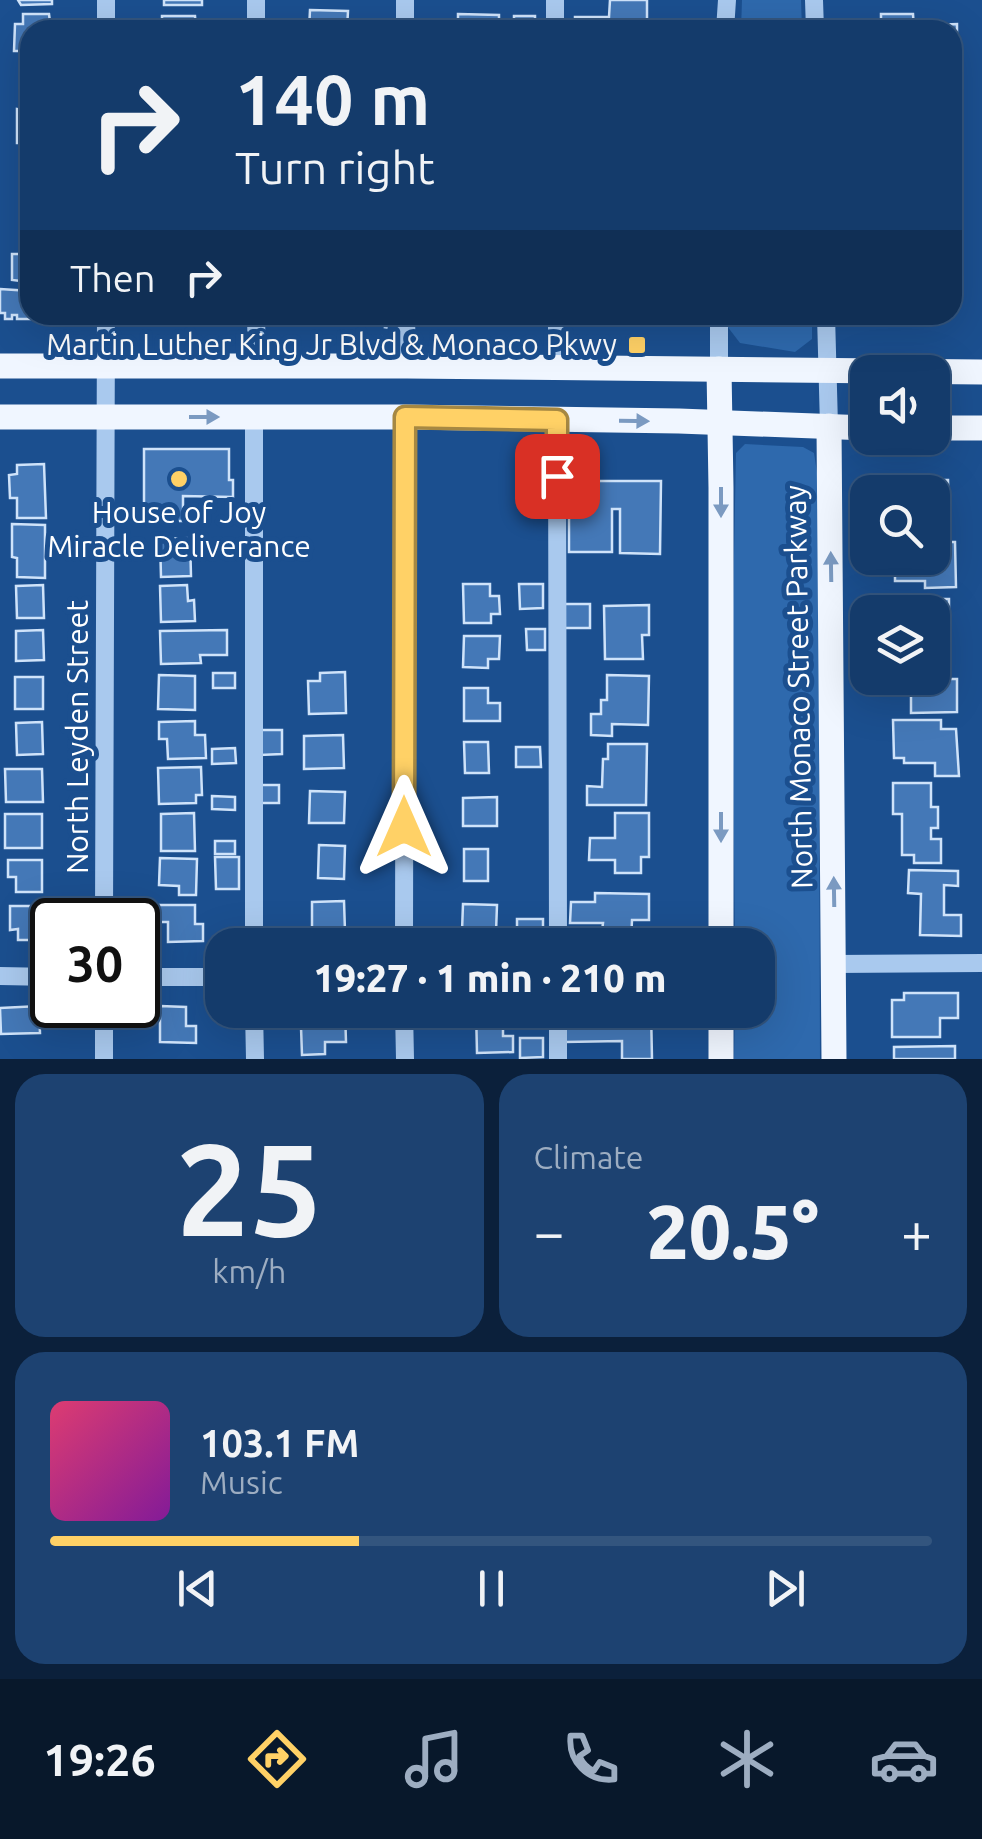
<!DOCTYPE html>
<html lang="en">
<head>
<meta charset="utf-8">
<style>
  :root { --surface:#143b6b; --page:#1d4271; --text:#f1f3f6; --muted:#9dadc1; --line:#33557e; --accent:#ffd166 }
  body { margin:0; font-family:Ubuntu,sans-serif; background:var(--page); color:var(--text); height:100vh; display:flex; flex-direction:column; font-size:38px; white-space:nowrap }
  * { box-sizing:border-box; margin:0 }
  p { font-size:32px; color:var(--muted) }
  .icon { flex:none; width:55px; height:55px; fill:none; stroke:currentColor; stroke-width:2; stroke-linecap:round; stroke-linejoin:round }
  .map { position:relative; height:1059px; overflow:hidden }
  .panel { display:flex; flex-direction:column; gap:15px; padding:15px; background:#0b203b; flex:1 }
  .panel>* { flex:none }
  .banner { position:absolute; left:20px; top:20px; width:942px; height:305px; border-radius:30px; box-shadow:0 10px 40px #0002,0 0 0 2px var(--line); background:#143b6b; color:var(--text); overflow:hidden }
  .buttons { position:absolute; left:850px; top:355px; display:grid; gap:20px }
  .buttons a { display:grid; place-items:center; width:100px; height:100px; border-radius:20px; background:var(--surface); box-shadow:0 10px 40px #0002,0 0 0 2px var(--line); font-size:50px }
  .speed { position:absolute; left:30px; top:898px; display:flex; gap:20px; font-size:50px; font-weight:700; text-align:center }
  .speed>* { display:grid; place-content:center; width:130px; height:130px; border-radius:50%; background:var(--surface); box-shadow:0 10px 40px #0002,0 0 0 2px var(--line); line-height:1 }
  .speed .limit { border:5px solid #111; border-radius:15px; background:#fff; color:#111 }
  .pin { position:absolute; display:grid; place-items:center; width:85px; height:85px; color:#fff; margin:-42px; border-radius:20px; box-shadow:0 5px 15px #0006 }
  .me { position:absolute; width:110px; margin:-55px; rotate:0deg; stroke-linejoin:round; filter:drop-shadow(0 0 8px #0008) }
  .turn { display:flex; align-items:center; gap:35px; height:210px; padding:0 50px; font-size:45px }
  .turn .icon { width:130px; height:130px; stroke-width:2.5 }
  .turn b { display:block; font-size:70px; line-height:85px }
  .then { display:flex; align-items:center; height:95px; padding:0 50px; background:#0003; gap:20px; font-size:38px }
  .big { font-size:75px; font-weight:800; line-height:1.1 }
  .panel .widget { flex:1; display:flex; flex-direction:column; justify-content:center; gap:15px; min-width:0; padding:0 35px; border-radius:30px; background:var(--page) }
  .panel .dial { align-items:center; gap:0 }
  .dial b { font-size:130px; line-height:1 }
  .song { display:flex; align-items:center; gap:30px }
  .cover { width:120px; height:120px; border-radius:15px; background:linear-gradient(135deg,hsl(340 70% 55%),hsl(290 70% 35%)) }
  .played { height:10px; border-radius:5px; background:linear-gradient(90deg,var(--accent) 35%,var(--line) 35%) }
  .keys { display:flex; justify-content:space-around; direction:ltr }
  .heat { display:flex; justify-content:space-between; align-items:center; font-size:55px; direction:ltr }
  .panel .tiles { flex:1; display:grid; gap:15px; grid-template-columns:1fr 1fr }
  .widget:last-child { grid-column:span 2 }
  .trip { position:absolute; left:205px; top:928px; width:570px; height:100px; border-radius:30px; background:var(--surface); box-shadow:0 10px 40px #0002,0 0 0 2px var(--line); font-weight:800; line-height:100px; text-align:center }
  .menu { display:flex; height:160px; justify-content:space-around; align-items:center; background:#08182b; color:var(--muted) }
  .menu .icon { width:70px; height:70px }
  .menu .on { color:var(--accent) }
  .menu b { font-size:45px; color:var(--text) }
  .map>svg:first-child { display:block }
  .green { fill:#2e69ad }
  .building { fill:#4478b7; stroke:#cfe3fa; stroke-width:2.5 }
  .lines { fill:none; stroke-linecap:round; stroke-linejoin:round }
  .path { stroke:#a9c9ee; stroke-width:4; stroke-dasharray:5 8; stroke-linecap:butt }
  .minor { stroke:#a9c9ee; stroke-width:18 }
  .major { stroke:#f0f6ff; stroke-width:25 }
  .oneway { fill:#7b9ac1 }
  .route-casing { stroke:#a68842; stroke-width:25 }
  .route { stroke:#ffd166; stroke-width:18 }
  .poi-dot { fill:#ffd166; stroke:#1b4f8f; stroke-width:4 }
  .labels { text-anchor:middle; stroke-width:10; stroke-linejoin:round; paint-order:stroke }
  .poi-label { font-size:30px; fill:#fff; stroke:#1b4f8f; text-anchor:end }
  .street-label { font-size:30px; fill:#fff; stroke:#1b4f8f }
</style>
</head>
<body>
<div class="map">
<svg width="982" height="1059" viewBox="0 0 982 1059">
  <rect width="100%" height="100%" fill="#1b4f8f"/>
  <g class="green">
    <path d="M742,0H801L802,30H741Z"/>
    <path d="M727,315H812V339L795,352L740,343L727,326Z"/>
    <path d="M745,444L803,447L814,453L818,479L820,1059H734L735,1010H758V945H735L732,658L736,453Z"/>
  </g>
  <g class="building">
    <path d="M18,0H52V4L21,5Z"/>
    <rect x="164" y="0" width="38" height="5"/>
    <path d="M610,0H647V30H575V17H609Z"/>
    <path d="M310,10L348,11L347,30H309Z"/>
    <path d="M23,14H49L51,30H30V51H14L15,24H23Z"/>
    <path d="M458,14L499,15V30H458Z"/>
    <path d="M881,14H913L914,30H881Z"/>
    <path d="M162,16H195L196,30H162Z"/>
    <rect x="514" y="16" width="21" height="14"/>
    <path d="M957,24V51H952V30H932V25Z"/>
    <path d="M22,106H30V143H17V109L22,110Z"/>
    <path d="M20,243H30V282L12,280V254H20Z"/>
    <path d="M0,289L30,291V315H44H36V319H17V315H12V319H5V313H0Z"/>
    <path d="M266,315H347V322L266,321Z"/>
    <path d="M454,315H514V319L454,318Z"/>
    <path d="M587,315H652V319L587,320Z"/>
    <rect x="897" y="315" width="48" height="4"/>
    <path d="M144,449H229V480H233V497L183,496V521H144Z"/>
    <path d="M44,464L46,518H17V498H10L9,475L17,474V465Z"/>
    <path d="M924,480H948L949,526H932V492H894V488L924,487Z"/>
    <path d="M569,481H661L660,554L620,553V509H612V552H569Z"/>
    <path d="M12,524L45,525V578L17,577V558L12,557Z"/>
    <path d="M190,538L191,576L161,577L160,539Z"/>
    <path d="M932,542H955L956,587L925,588V581H895V558H932Z"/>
    <path d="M463,584H490V596H499L500,614H491V623H464Z"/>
    <path d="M519,584H543V608L520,609Z"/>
    <path d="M43,585L44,618H17L16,586Z"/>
    <path d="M187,585L188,601L194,600L195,621L161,622L160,586Z"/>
    <path d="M898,599H949V617H937V647H932V612H898Z"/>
    <rect x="563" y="604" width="27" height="24"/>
    <path d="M649,605V635H642L643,659H605L604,606Z"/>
    <path d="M526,629H545V650H527Z"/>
    <path d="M43,630L44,660L16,661V631Z"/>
    <path d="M227,630V655H200L201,663L161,664L160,631Z"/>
    <path d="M464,636H500L499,659H488V668L463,667Z"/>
    <path d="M932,662H938L939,679H957V712L911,713V692H894V678H932Z"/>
    <path d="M345,672L346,713L309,714L308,681H320V673Z"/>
    <rect x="213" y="673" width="22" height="15"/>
    <path d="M159,675L195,676V710L158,709Z"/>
    <path d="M607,675L649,676L648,725L612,724V736L591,735V714H601V700H607Z"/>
    <rect x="15" y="677" width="28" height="32"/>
    <path d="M464,688H488V703H500V721H464Z"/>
    <path d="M893,720H941V729H956L959,776H935V763H904V758H894Z"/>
    <path d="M195,721V735H205L206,758L168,759L167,739H159V722Z"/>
    <path d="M42,722L43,754L17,755L16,723Z"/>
    <path d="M260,730H282V754L260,755Z"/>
    <path d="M343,735L344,768L304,769V736Z"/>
    <path d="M464,742H488L489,773H465Z"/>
    <path d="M608,744H647L646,805H587V786L602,787L603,759H608Z"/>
    <path d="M516,747H540L541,767H516Z"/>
    <path d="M235,748L236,763L212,764V749Z"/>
    <path d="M201,767L202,795H196V803L159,804L158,768Z"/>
    <path d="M5,769H42L43,802H6Z"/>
    <path d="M893,783H931V807H938V828H931V839H941V863H914V855H902V814H893Z"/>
    <rect x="259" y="785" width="20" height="18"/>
    <path d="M310,791L345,792L344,823H309Z"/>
    <path d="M212,796L235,797V810L212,809Z"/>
    <path d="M497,797V826H463V798Z"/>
    <path d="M194,813L195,851H161V814Z"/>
    <path d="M615,813H649V857H641V873H615V860H589L590,838H615Z"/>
    <rect x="5" y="814" width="37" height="34"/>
    <rect x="215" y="841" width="20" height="13"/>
    <path d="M319,845L345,846L344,879L318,878Z"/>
    <rect x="464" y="849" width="24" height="32"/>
    <path d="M215,857H239V889H216Z"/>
    <path d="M160,858L197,859L196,895H179V886L159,885Z"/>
    <path d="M8,860H42V892H16V877H8Z"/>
    <path d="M909,870L958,871V886L944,885V915H961V936L920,935L921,894L908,893Z"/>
    <path d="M595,893L649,894V920H632L631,942L613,941V932L602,931L603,923H570L571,902H595Z"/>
    <path d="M344,901L345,931H312V902Z"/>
    <path d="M463,904L497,905L496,932L462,931Z"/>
    <path d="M159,905H195V924H203V941L168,942V922H160Z"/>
    <path d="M10,906H43V940H18V929L10,930Z"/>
    <rect x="517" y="919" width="26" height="20"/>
    <path d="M904,993H958V1018H940V1037H892V1000H904Z"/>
    <path d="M39,1006L40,1033L1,1034L0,1008Z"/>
    <path d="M160,1006L186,1007V1026H196V1043L160,1042Z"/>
    <path d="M319,1010H345L346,1042H325V1054L302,1055L301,1027L320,1026Z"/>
    <path d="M476,1010H490V1015L503,1014V1036H513V1052L477,1053Z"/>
    <path d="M631,1010H651L652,1059H622V1041L565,1042V1014L631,1013Z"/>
    <path d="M520,1038H543V1057L520,1058Z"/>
    <path d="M955,1046V1059H894V1047Z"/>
  </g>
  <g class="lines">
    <path class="path" d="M380,340L384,335L386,326"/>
    <g class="minor">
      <path d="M106,0V30"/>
      <path d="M256,0V30"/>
      <path d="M405,0V30"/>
      <path d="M555,0V30"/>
      <path d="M814,0L815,30"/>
      <path d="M725,30L727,0"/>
      <path d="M256,315L257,365"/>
      <path d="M406,315L407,366"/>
      <path d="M557,315V367"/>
      <path d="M826,315L829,426"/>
      <path d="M719,369V315"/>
      <path d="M254,418V945"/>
      <path d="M557,420L558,945"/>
      <path d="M104,920L106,315"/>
      <path d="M404,945L405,417"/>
      <path d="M834,964L982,963"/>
      <path d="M0,976L52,977"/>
      <path d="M138,977H222"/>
      <path d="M104,1005V1059"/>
      <path d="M254,1010L255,1059"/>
      <path d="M404,1010L405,1059"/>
      <path d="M558,1010V1059"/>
    </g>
    <g class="major">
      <path d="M0,366H407L982,372"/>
      <path d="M719,369L721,488V945"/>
      <path d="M0,417H405L679,421L868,428"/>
      <path d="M829,426L834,1059"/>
      <path d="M932,428H982"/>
      <path d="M721,1010V1059"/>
    </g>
  </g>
  <defs><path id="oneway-solid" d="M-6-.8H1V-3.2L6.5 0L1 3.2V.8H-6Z" transform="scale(2.5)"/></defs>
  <g class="oneway">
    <use href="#oneway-solid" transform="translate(204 417)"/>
    <use href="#oneway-solid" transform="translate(634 421) rotate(1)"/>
    <use href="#oneway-solid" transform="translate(721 502) rotate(90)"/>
    <use href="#oneway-solid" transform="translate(831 567) rotate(-91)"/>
    <use href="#oneway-solid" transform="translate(721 827) rotate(90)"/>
    <use href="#oneway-solid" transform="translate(834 892) rotate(-91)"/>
  </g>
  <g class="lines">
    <defs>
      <path id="route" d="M404,827L405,417L557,420V476"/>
    </defs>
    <use href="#route" class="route-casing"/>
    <use href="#route" class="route"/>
  </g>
  <g class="poi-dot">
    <rect x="627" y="335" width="20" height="20" rx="5"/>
    <circle cx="179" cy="479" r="10"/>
  </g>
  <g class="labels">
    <g class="poi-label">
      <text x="617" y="355">Martin Luther King Jr Blvd &amp; Monaco Pkwy</text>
      <text x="179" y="523" text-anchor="middle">House of Joy<tspan x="179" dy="34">Miracle Deliverance</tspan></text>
    </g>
    <g class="street-label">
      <text transform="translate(799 687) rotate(-91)" y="10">North Monaco Street Parkway</text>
      <text transform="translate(78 737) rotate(-90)" y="10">North Leyden Street</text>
    </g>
  </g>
</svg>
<div class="buttons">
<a><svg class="icon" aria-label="sound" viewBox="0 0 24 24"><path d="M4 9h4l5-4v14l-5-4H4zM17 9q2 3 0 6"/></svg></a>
<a><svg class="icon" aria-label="search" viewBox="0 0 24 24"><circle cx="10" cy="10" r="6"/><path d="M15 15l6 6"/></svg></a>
<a><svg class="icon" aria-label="layers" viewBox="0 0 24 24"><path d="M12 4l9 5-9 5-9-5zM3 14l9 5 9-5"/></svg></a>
</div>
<div class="speed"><div class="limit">30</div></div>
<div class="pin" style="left:557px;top:476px;background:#d93025"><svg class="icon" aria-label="arrive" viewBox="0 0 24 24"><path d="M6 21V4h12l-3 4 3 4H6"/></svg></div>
<svg class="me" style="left:404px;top:827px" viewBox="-20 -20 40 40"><path d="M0-17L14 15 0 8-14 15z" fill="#ffd166" stroke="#fff" stroke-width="4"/></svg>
<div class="trip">19:27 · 1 min · 210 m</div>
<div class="banner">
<div class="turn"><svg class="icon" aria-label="right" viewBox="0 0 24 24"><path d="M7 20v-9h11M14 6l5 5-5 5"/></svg><div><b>140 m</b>Turn right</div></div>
<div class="then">Then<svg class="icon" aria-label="right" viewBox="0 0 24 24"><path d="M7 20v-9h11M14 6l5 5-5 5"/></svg></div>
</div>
</div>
<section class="panel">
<div class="tiles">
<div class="widget dial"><b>25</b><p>km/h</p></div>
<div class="widget"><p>Climate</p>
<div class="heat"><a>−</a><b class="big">20.5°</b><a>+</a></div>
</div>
<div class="widget">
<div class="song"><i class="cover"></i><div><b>103.1 FM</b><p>Music</p></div></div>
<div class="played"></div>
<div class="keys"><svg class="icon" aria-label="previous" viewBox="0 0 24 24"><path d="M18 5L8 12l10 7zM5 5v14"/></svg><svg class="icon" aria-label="pause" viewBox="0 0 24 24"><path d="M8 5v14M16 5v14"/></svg><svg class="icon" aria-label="next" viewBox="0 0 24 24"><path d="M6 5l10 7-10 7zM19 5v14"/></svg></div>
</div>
</div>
</section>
<nav class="menu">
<b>19:26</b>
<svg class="icon on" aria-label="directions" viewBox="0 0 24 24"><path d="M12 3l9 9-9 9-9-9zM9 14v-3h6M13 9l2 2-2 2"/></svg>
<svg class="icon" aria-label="music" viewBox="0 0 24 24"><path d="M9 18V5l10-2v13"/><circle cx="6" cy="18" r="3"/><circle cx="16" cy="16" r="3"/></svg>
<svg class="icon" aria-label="phone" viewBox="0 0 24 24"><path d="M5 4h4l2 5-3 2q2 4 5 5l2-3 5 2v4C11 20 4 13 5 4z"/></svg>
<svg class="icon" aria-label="climate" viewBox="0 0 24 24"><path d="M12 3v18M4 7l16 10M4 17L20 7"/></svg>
<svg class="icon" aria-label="car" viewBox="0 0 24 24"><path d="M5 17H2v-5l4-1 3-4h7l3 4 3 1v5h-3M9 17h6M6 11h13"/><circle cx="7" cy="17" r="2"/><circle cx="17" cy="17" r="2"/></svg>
</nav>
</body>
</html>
